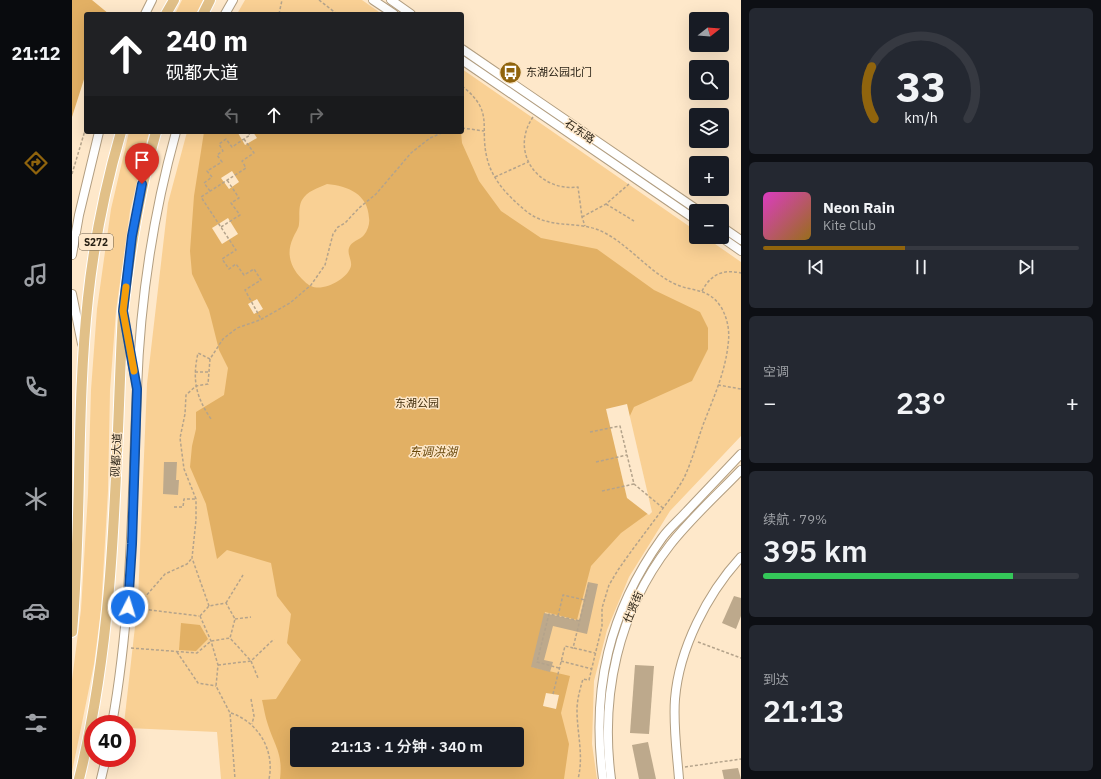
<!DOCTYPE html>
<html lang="zh">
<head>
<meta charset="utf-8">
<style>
  :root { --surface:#171b24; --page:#242831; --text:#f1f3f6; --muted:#9ea1a6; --line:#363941; --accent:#90640d }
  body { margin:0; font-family:"IBM Plex Sans","Noto Sans SC",sans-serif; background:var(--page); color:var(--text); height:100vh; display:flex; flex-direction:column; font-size:15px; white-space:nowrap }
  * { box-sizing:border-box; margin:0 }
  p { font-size:13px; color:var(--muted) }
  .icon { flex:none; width:22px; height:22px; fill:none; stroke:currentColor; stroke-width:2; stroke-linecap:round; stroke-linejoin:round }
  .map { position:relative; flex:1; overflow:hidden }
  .panel { display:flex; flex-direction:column; gap:8px; padding:8px; background:#0d0f14; width:360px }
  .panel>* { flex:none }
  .hud { position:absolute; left:12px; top:12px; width:380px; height:122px; border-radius:4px; box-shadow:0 4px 16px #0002; background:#202124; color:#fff; overflow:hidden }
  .needle { width:26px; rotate:73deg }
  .fabs { position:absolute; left:617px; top:12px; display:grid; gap:8px }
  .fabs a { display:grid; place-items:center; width:40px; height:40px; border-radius:4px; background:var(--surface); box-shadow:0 4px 16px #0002; font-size:20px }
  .speed { position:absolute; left:12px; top:715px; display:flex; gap:8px; font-size:20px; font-weight:700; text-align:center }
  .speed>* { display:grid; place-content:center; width:52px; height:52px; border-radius:50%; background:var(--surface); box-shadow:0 4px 16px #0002; line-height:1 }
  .speed .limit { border:6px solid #d22; background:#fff; color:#111 }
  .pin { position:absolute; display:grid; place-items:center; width:34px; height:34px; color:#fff; margin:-41px -17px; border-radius:50% 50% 50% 0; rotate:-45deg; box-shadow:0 0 4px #0007 }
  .pin .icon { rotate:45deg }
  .me { position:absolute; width:44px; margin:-22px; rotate:5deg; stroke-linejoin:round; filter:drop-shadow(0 0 3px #0008) }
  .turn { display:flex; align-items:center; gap:14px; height:84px; padding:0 16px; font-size:18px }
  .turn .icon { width:52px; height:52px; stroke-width:2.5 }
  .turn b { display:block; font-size:28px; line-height:34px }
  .lanes { display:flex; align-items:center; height:38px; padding:0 16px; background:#0003; justify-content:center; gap:20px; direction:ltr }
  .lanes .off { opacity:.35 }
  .big { font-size:30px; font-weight:600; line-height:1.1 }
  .panel .tile { flex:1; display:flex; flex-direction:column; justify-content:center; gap:6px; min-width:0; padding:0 14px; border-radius:6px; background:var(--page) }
  .panel .dial { align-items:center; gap:0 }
  .dial svg { height:104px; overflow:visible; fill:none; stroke:var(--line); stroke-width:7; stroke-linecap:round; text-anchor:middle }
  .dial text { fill:var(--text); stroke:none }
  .song { display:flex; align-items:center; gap:12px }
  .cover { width:48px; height:48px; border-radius:6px; background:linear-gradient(135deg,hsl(310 70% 55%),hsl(40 70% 35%)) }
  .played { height:4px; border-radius:2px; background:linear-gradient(90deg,var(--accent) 45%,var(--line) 45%) }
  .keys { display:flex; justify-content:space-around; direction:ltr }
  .heat { display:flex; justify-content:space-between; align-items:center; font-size:22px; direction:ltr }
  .charge { height:6px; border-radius:3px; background:linear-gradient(90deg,#34c759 79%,var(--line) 0) }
  .trip { position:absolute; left:218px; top:727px; width:234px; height:40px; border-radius:4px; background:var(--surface); box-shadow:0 4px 16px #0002; font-weight:600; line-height:40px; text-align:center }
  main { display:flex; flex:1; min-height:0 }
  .tabs { display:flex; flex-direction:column; width:72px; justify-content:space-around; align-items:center; background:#090b0e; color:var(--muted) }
  .tabs .icon { width:28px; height:28px }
  .tabs .selected { color:var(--accent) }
  .tabs b { font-size:18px; color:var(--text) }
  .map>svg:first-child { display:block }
  .green { fill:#f9d094; fill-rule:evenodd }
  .water { fill:#e2b064; fill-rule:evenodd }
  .pier { fill:#fee8ca }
  .building { fill:#bda98c }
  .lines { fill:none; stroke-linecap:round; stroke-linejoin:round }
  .minor-casing { stroke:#b29e81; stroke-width:10 }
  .major-casing { stroke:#fff; stroke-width:12 }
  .path { stroke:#b4a38b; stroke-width:1.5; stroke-dasharray:3 2; stroke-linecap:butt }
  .minor { stroke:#fff; stroke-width:8 }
  .major { stroke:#e1c088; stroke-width:10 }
  .route-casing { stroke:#114b97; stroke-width:10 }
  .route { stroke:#1a73e8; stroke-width:7 }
  .slow { stroke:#f59e0b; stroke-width:7 }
  .labels { text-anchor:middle; stroke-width:3; stroke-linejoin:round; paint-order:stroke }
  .shield { fill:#fee8ca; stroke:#675b4a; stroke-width:1 }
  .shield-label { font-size:10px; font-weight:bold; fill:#261f13 }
  .poi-label { font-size:11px; fill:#261f13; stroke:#fee8ca; text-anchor:start }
  .street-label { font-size:11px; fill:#261f13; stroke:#fee8ca }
  .park-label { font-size:11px; fill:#432f0d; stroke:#fee8ca }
  .water-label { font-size:12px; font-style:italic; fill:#6a490c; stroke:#fee8ca }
</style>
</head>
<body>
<main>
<nav class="tabs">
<b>21:12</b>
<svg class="icon selected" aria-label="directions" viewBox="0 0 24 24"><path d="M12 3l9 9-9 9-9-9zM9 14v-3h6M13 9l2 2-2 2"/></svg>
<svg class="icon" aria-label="music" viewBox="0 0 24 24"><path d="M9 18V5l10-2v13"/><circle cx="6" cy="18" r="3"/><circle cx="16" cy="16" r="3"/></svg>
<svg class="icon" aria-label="phone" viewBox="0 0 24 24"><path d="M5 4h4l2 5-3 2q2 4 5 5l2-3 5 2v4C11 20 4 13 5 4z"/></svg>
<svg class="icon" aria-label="climate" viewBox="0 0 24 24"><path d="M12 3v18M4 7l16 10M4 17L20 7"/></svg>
<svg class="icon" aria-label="car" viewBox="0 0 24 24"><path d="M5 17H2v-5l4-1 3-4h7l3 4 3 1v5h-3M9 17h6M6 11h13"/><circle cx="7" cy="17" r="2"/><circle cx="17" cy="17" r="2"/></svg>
<svg class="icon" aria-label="filters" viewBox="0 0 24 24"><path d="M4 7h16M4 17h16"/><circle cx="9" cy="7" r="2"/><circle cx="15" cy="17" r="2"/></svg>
</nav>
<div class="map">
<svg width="669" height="779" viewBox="0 0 669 779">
  <rect width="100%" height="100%" fill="#fee8ca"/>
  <g class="green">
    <path d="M110,0H131L124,14H103Z"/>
    <path d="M173,0H290L310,14H165Z"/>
    <path d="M390,69L624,231V237H633L669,262V436L598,511L557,577L535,630L522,681L520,744L525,779H149L145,732L55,728V724H52L66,600L75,384L96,203L115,132H390ZM225,734H445V760H225Z"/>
    <path d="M57,132H77L58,211L44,311L38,390L36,491L29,610L22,664L0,772V680L9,610L16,494L19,390L25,309L39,209Z"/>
  </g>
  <g class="water">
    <path d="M0,0H20L37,14H14V73L0,117Z"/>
    <path d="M132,132H389L390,143L407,181L429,211L469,238L525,249L582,290L628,312L636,328V349L620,381L562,407L556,420L578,512L549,533L519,566L505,620L473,612L460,667L498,676L489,713L497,744L492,779H208C211,753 203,747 196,725C193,717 192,708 190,700L204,699L229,660L215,643L219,614L205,596L199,563L155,550L145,559L134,504L118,467L120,446L124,429V412L152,395L156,368L147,350L137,310L120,274L118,251L122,196ZM255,184C276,186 296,194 297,218C298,223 296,230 292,235C288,240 279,241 277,248C275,254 280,260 279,266C276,279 251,292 239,286C236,285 232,281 230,279C218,267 214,253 221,238C223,233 227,228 227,224C228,217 226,207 230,200C235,191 246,188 255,184ZM225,734H445V760H225Z"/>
    <path d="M109,623L128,625L136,639L124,651L107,650Z"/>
  </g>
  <g class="pier">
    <path d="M168,132H181L185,138L173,145L166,133Z"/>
    <path d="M160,171L167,182L157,189L149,178Z"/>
    <path d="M156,218L166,234L150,244L140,228Z"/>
    <path d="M185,299L191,309L182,314L176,304Z"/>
    <path d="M555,404L580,512L577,515L555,498L534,409Z"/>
    <path d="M474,693L487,695L484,709L471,706Z"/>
  </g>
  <g class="building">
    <path d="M92,462H105L104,480H107L106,495L91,494Z"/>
    <path d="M516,582L526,584L515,634L481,626L472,660L481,662L478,672L459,667L472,613L507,621Z"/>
    <path d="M662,596L669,598V616L664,629L650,623Z"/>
    <path d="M563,665L582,666L577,734L558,733Z"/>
    <path d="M576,742L584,779H567L560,745Z"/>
    <path d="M666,768L669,779H652L650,770Z"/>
  </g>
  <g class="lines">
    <defs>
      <g id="minor">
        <path d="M301,0L322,14"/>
        <path d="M319,0L339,14"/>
        <path d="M73,14L80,0"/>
        <path d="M153,14L161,0"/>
        <path d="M390,49L627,211"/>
        <path d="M390,60L624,220"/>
        <path d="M650,227L669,240"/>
        <path d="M649,237L669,251"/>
        <path d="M0,255L7,215L27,132"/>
        <path d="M0,294L10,344"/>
        <path d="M53,325L63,376"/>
        <path d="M40,724C60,613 60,501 65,389C68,302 81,215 104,132"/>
        <path d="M29,779L34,758"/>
        <path d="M531,779C519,689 537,612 590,538C597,528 607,520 615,511C633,492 651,473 669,454"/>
        <path d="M539,779C528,695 546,612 598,545C619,518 646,494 669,470"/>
        <path d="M607,779C605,753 601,726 603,699C607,649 635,594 669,557"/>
      </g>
      <g id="major">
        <path d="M94,14L102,0"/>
        <path d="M131,14L138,0"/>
        <path d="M0,632C10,521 4,409 16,298C22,242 33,187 49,132"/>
        <path d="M7,779C45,626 43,467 51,311C58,250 67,191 84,132"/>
      </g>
    </defs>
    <use href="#minor" class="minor-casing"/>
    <use href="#major" class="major-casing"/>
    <g class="path">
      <path d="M247,0L265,14"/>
      <path d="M207,14L210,0"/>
      <path d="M390,86C423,112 407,126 415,158C420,180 437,197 454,211C478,231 508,219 533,233C559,247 576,271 603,284C620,292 636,287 649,307C656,319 658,332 656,345C653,373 641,399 631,425C625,442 620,461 612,478C605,491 595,502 587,514C573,533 559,551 546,570L537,585L530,608V626L517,680L511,679C508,689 505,700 505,710C505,734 512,755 506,779"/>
      <path d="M461,117C437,152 466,192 506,187L510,217L513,226"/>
      <path d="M390,128L412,131"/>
      <path d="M172,139L182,153L170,161L174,168L129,197L164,250L150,259L157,269L164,264L172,275L182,269L189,280L173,290L189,319"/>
      <path d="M0,174L14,127"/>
      <path d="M423,177L456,162"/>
      <path d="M138,191L132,183L140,177L135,171L150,162L145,155L151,151L147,144L154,139L160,147L178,135L176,132"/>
      <path d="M534,204L562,221"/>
      <path d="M510,217L534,204L557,184"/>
      <path d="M149,227L168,215L159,203L167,198L155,180"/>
      <path d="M630,291C639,274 651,269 669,273"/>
      <path d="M138,359L126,353C120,380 124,397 139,419"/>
      <path d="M123,372H136"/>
      <path d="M646,385L669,389"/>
      <path d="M518,432L548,426L562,484L591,508"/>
      <path d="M524,462L555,455"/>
      <path d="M530,491L562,484"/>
      <path d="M102,507H111L112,499H124"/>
      <path d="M154,603L171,575"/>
      <path d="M137,606L120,558L124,520V499L112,469L108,438L113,414L114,395L124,386L136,384L138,359L151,339L165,328L188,320L218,303L239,285L253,265L261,234L266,227L273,223L287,208L304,194L339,153L358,138L372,132"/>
      <path d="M62,608L127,616"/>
      <path d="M72,609L73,597L93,574L115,564L120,558"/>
      <path d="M128,616L139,641L146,665L144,686L158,713L163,779"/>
      <path d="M128,616L137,606L154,603L163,619L158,638L179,661L186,678"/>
      <path d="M486,616L491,595L513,600"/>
      <path d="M163,619L179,617"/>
      <path d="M626,642L669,658"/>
      <path d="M59,648L125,653L139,641L158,638"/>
      <path d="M502,648L523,653"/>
      <path d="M105,652L126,683L144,686"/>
      <path d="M489,661L520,669"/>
      <path d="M146,665L179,661L202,639"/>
      <path d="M487,668L465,662L477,614L508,621"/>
      <path d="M481,694L493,646L501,648L517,583"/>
      <path d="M179,699L182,716L180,724"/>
      <path d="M159,713C186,722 203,750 197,779"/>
      <path d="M613,767L669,759"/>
    </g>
    <use href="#minor" class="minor"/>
    <use href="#major" class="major"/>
  </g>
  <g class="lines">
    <defs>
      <path id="route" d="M56,607L60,544L65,389L51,311L60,236L70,184"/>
    </defs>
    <use href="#route" class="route-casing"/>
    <use href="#route" class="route"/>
    <path class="slow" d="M54,287L51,311L62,371"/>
  </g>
  <defs>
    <symbol id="bus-disc" viewBox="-11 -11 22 22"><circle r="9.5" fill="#90640d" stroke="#fee8ca"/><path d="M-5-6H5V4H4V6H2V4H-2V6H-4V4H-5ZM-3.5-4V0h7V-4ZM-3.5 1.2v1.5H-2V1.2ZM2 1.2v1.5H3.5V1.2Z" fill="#fff"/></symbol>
  </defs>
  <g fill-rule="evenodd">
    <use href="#bus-disc" x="426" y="60" width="25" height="25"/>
  </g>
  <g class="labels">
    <rect class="shield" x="7" y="234" width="34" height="16" rx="3"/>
    <g class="shield-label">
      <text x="24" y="246">S272</text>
    </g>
    <g class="poi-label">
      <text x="454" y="76">东湖公园北门</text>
    </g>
    <g class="street-label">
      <text transform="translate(508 131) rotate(34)" y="4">石东路</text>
      <text transform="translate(44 455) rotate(-87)" y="4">砚都大道</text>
      <text transform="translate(561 607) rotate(-67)" y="4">仕贤街</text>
    </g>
    <g class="park-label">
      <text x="345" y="407">东湖公园</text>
    </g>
    <g class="water-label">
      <text x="361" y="456">东调洪湖</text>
    </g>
  </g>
</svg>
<div class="fabs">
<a><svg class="needle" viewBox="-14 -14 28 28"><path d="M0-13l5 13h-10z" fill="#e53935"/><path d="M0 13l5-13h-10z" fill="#9ea1a6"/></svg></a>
<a><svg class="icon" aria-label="search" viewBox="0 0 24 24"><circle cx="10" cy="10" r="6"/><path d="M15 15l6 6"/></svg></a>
<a><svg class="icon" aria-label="layers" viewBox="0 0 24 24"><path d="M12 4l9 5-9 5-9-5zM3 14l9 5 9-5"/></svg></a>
<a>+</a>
<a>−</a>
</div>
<div class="speed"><div class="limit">40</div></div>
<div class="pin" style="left:70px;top:184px;background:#d93025"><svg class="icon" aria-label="arrive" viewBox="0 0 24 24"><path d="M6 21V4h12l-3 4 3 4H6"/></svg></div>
<svg class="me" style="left:56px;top:607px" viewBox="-20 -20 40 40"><circle r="17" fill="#1a73e8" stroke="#fff" stroke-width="3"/><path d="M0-11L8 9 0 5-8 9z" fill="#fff"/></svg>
<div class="trip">21:13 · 1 分钟 · 340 m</div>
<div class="hud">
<div class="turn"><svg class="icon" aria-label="ahead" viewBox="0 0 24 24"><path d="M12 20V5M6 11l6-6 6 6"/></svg><div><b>240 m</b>砚都大道</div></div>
<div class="lanes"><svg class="icon off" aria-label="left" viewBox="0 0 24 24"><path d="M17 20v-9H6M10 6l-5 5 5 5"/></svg><svg class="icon" aria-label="ahead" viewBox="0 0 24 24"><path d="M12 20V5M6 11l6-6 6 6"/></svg><svg class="icon off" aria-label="right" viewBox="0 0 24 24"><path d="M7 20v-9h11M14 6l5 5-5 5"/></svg></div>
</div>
</div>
<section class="panel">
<div class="tile dial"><svg viewBox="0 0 100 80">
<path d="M14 69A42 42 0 1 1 86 69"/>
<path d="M14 69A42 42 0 0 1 12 29" stroke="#90640d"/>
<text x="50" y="56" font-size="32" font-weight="700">33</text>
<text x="50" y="72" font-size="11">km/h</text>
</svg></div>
<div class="tile">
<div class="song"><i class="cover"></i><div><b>Neon Rain</b><p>Kite Club</p></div></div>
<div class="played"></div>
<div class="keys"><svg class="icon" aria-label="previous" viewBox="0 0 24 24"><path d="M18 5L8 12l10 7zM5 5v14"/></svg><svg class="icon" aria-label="pause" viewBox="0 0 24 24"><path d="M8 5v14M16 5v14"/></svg><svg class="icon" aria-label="next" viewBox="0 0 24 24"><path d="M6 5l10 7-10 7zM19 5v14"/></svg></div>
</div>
<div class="tile"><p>空调</p>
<div class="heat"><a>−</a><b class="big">23°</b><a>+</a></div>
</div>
<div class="tile"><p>续航 · 79%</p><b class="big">395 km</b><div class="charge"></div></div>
<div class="tile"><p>到达</p><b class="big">21:13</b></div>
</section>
</main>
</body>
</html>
